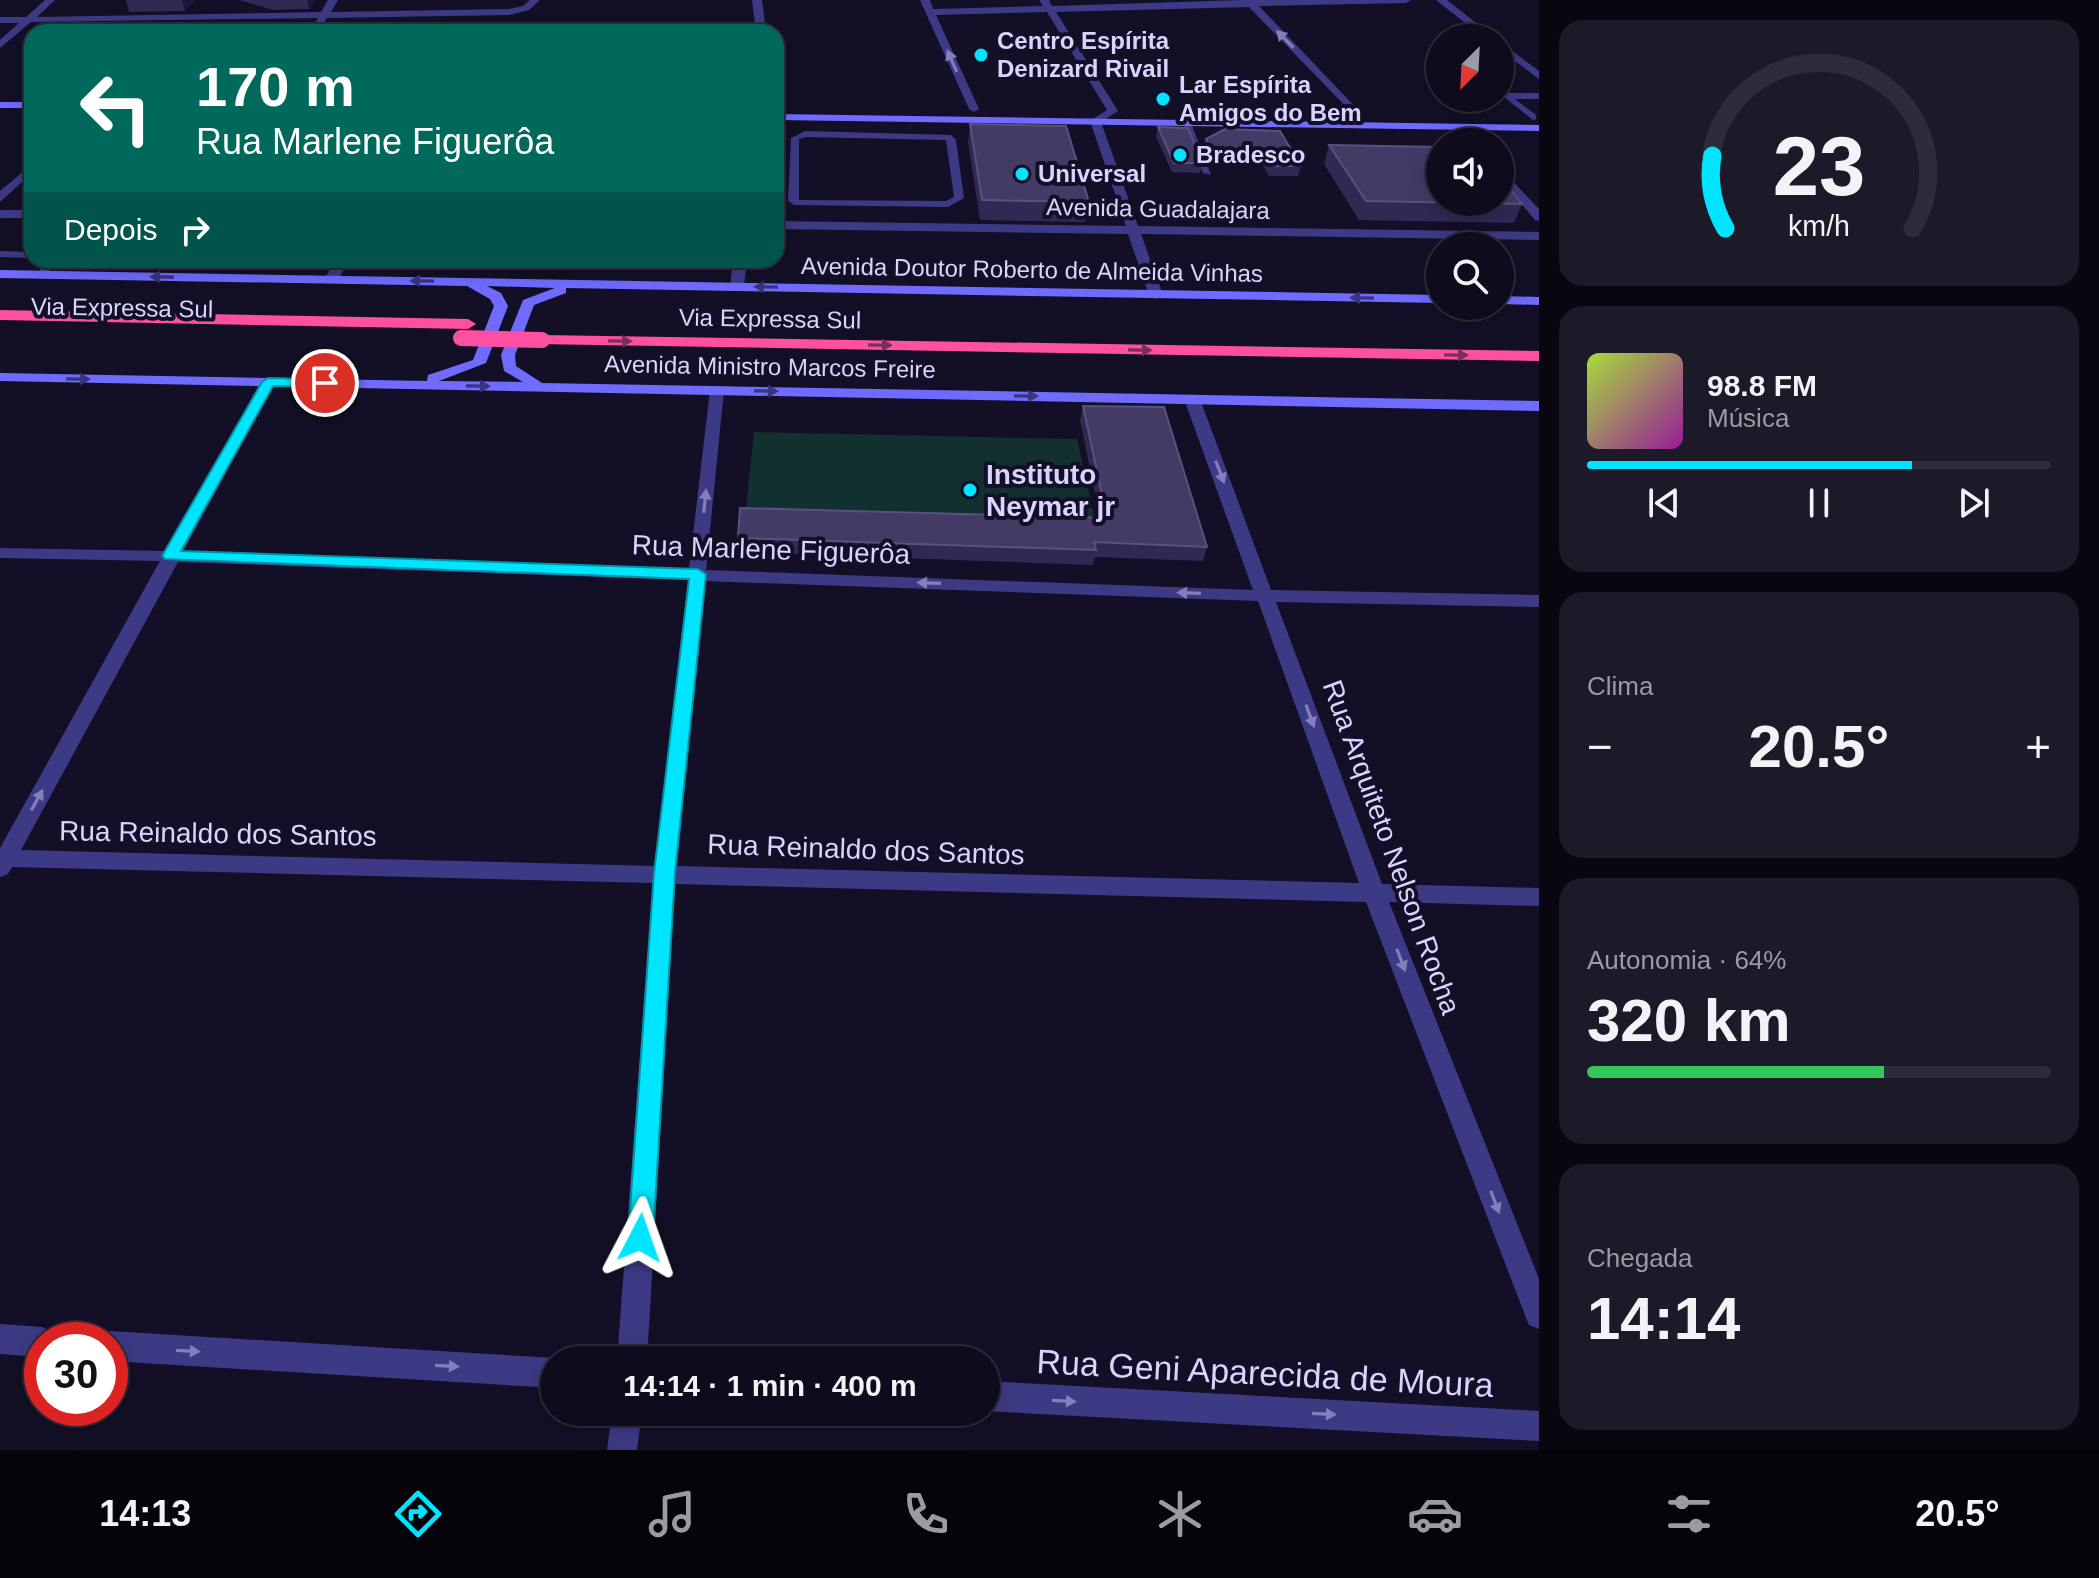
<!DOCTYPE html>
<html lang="pt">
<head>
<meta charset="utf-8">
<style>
  :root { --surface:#0e0b1c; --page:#1c1929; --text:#f1f3f6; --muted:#9b9ba3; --line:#2e2b3b; --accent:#00e5ff }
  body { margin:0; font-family:Helvetica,sans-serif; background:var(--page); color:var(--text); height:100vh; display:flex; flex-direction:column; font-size:30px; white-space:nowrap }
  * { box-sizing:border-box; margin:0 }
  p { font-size:26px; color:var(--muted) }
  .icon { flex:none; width:44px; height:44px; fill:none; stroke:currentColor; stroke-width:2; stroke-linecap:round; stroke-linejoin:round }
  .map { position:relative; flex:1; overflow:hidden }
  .side { display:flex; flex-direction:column; gap:20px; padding:20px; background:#08060f; width:560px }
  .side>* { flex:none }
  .banner { position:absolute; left:24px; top:24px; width:760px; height:244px; border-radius:24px; box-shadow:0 4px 20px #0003,0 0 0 2px var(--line); background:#00695c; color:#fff; overflow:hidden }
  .needle { width:52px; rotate:204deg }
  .tools { position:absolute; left:1426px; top:24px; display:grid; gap:16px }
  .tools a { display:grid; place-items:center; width:88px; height:88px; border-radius:50%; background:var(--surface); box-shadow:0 4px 20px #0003,0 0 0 2px var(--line); font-size:40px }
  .speed { position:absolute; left:24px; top:1322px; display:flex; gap:16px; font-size:40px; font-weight:700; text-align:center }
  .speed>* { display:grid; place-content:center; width:104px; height:104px; border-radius:50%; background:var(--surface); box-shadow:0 4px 20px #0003,0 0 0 2px var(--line); line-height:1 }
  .speed .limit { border:12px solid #d22; background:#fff; color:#111 }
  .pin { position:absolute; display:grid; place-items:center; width:68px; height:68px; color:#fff; margin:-34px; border:4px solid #fff; border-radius:50%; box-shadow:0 2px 8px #0007 }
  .me { position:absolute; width:88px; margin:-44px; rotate:4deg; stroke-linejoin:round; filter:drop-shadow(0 0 6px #0008) }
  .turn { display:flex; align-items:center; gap:28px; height:168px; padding:0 40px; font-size:36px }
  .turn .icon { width:104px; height:104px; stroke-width:2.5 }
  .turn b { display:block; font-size:56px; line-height:68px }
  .then { display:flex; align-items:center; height:76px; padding:0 40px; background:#0003; gap:16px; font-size:30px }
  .big { font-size:60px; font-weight:700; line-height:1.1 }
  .side .card { flex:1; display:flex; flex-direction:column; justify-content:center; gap:12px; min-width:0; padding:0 28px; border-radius:24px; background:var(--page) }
  .side .dial { align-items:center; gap:0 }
  .dial svg { height:208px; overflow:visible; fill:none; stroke:var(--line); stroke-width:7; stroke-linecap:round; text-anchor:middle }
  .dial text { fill:var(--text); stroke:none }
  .song { display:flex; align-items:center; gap:24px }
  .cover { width:96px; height:96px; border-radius:12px; background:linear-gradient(135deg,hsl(80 70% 55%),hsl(300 70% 35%)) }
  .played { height:8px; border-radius:4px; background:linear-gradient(90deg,var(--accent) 70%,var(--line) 70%) }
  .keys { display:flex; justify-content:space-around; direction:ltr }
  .heat { display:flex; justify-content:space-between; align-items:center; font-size:44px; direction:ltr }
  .charge { height:12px; border-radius:6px; background:linear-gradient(90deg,#34c759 64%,var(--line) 0) }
  .trip { position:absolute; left:540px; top:1346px; width:460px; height:80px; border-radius:40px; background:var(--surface); box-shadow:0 4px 20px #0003,0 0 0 2px var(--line); font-weight:700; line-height:80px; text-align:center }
  .tab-bar { display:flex; height:128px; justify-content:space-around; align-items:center; background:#06040b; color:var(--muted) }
  .tab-bar .icon { width:56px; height:56px }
  .tab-bar .current { color:var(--accent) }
  .tab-bar b { font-size:36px; color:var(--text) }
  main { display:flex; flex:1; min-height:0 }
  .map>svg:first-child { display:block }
  .green { fill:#12302f }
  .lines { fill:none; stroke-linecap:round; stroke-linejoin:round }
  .path { stroke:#2fb8b0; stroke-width:3; stroke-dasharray:2 3; stroke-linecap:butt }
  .lane { fill:#3d3a85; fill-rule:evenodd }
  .street { fill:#3d3a85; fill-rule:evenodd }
  .secondary { fill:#6f6bff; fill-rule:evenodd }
  .highway { fill:#ff4fa3; fill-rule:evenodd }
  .highway-bridge { stroke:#ff4fa3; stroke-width:16 }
  .wall { fill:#312854 }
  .shaded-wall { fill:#1d163a }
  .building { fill:#433a66; stroke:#5a527e; stroke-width:2 }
  .oneway { fill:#837fbc }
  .oneway2 { fill:#38347d }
  .oneway3 { fill:#7d2c5e }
  .route { fill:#00e5ff; stroke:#0095a6; stroke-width:2 }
  .poi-dot { fill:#00e5ff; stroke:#130f26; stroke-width:3 }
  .labels { text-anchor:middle; stroke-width:8; stroke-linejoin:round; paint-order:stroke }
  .far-poi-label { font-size:24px; font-weight:bold; fill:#d9d4ff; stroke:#130f26; text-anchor:start }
  .far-street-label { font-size:24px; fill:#d9d4ff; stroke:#130f26 }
  .poi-label { font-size:28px; font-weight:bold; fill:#d9d4ff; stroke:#130f26; text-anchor:start }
  .street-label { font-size:28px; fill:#d9d4ff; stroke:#130f26 }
  .near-street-label { font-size:34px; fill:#d9d4ff; stroke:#130f26 }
</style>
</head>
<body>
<main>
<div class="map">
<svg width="1539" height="1450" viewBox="0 0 1539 1450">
  <rect width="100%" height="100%" fill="#130f26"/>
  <path class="green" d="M754,432L1077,439L1101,546L743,537Z"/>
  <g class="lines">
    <path class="path" d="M1452,309H1490"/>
    <g class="lane">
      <path d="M1539,93V99H1515L1536,115V119L1533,120L1503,96L1507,93Z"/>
      <path d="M1187,120L1191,123L1211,175L1203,173L1183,123Z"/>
      <path d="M805,131L951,135L956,140L964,198L948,207L794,205L788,201L791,138ZM806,137L946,140L954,197L946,201L799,200V139Z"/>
      <path d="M0,251L32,252V258L0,257Z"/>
      <path d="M47,260H57L45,277H37L36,275Z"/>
    </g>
    <g class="street">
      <path d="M45,0H55L37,17L321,12L328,0H338L331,12L509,9L523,6L530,0H540L529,10L509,15L327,18L319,32H309L318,18L31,22L0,48V40L19,23H0V17H26Z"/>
      <path d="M752,0H762L766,32H756Z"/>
      <path d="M920,0H930L933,9L1043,6L1039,0H1049L1052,6L1243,0H1411L1406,3L1259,6L1361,113V117L1357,118L1249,7L1056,12L1118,111L1101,122L1138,226L1539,232V240L1141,234L1163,295L1156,299L1149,295L1128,234L776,229V221L1126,226L1090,121L1107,110L1047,12L936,15L979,109L974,112L969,109Z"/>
      <path d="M1436,0H1447L1495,38H1484Z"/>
      <path d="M1500,42L1539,71V79L1500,50Z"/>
      <path d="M1457,125H1465L1480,142H1468L1455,127Z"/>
      <path d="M32,164V173L0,202V191Z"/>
      <path d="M1500,168L1539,209V221L1535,220L1500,179Z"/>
      <rect x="0" y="210" width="32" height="8"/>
      <path d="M335,260H349L336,283H326L324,280Z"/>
      <path d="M733,260H747L744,287L737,291L730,287Z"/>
      <path d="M268,378L275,382L183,551L689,569L710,390L717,386L724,390L706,570L1253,590L1184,399L1192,394L1200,399L1271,590L1539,595V607L1276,602L1382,884L1539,888V906L1389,902L1539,1279V1329L1529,1325L1525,1315L1366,902L675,884L647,1360H617L653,883L12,867L8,874L0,877V848L160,561L0,558V548L166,551L261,382ZM178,562L688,580L655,866L21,850ZM705,581L1258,601L1359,883L677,866Z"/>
      <path d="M0,1324L42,1327L52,1332L56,1340H42V1357L0,1354Z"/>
      <path d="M110,1331L554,1358L558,1360H554V1388L110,1361V1340H98L100,1336Z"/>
      <path d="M986,1381L1539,1411V1441L986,1411Z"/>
      <path d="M612,1412H642L637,1450H607Z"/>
    </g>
    <g class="secondary">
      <rect x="0" y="102" width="32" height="6"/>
      <path d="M776,114L1539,125V131L776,120Z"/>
      <path d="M0,270L1440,295V303L566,288V293L534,305L515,355L516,366L542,383L1539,401V411L0,381V373L427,381L428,375L473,360L494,306L490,299L467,286L0,278ZM487,286L555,288L523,300L501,355L504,371L523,382L439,381L486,363L508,306L501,293Z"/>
      <path d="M1500,296L1539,297V305L1500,304Z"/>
    </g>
    <g class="highway">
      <path d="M0,310L468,319L476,324L468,329L0,320Z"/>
      <path d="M542,335L1539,351V361L536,344L533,340L536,336Z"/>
    </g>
    <path class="highway-bridge" d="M461,338L542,340"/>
  </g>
  <g class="wall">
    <path d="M126,0H195L185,11L129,12Z"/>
    <path d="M239,0H315L309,9L273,10Z"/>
    <path d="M970,124L1089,202L1085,222L980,220L968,142Z"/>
    <path d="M1158,127L1202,163L1200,173L1172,172L1156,137Z"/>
    <path d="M1225,129L1301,166L1298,176H1269L1262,163L1209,162L1204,148L1206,139Z"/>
    <path d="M1329,145L1522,204L1514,223L1359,220L1324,164Z"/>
    <path d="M1083,406L1207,547L1203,561L1095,557L1093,565L738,552V538L1100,518L1080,420Z"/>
  </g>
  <g class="shaded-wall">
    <path d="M182,0H195L185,11Z"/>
    <path d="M307,0H315L309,9Z"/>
  </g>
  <g class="building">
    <path d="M970,124L1066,126L1089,202L982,200Z"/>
    <path d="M1158,127L1188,128L1202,163H1174Z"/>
    <path d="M1225,129L1280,131L1301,166H1272L1264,153L1211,152L1206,139Z"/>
    <path d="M1329,145L1440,147V202H1500V177L1522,204L1366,201Z"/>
    <path d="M1083,406L1164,407L1207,547L1094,542L1096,550L738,538L740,508L1107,518Z"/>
  </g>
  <defs><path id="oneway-solid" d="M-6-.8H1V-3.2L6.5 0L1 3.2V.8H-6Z" transform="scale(2)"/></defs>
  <g class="oneway">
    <use href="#oneway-solid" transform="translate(1285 39) rotate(-134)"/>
    <use href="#oneway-solid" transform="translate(952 61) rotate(-114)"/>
    <use href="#oneway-solid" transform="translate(1220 472) rotate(69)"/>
    <use href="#oneway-solid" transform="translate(705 501) rotate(-84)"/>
    <use href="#oneway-solid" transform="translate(929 583) rotate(-178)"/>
    <use href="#oneway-solid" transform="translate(1189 593) rotate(-178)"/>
    <use href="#oneway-solid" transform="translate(1310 716) rotate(70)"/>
    <use href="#oneway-solid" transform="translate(37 800) rotate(-61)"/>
    <use href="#oneway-solid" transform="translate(1401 960) rotate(69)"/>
    <use href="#oneway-solid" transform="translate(1495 1202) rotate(69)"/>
    <use href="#oneway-solid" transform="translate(188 1351) rotate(3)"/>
    <use href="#oneway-solid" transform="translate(447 1366) rotate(3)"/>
    <use href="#oneway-solid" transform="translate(1064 1401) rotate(3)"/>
    <use href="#oneway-solid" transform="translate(1324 1414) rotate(3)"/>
  </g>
  <g class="oneway2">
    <use href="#oneway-solid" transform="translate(162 277) rotate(-179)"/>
    <use href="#oneway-solid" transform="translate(422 281) rotate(-179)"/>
    <use href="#oneway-solid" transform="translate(766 287) rotate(-179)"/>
    <use href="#oneway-solid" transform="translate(1362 298) rotate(-179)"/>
    <use href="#oneway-solid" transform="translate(78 379) rotate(1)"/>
    <use href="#oneway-solid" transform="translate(478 386) rotate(1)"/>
    <use href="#oneway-solid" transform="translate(766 391) rotate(1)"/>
    <use href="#oneway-solid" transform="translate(1026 396) rotate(1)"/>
  </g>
  <g class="oneway3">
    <use href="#oneway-solid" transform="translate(620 341) rotate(1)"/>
    <use href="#oneway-solid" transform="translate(880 345) rotate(1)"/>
    <use href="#oneway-solid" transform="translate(1140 350) rotate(1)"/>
    <use href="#oneway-solid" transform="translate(1456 355) rotate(1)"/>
  </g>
  <path class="route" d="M268,378L325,379L332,383L325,387L273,386L181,551L698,569L706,574L675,873L653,1238L649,1247L640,1251L631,1247L628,1238L654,873L689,579L165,559L162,556L262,382Z"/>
  <g class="poi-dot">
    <circle cx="981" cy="55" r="8"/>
    <circle cx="1163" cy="99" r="8"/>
    <circle cx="1180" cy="155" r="8"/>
    <circle cx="1022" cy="174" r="8"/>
    <circle cx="970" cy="490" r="8"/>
  </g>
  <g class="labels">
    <g class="far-poi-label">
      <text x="997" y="49">Centro Espírita<tspan x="997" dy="28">Denizard Rivail</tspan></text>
      <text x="1179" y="93">Lar Espírita<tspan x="1179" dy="28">Amigos do Bem</tspan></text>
      <text x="1196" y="163">Bradesco</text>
      <text x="1038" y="182">Universal</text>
    </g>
    <g class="far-street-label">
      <text transform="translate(1158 209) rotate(1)" y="8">Avenida Guadalajara</text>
      <text transform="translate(1032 270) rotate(1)" y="8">Avenida Doutor Roberto de Almeida Vinhas</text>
      <text transform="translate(122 308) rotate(1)" y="8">Via Expressa Sul</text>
      <text transform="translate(770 319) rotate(1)" y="8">Via Expressa Sul</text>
      <text transform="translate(770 367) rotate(1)" y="8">Avenida Ministro Marcos Freire</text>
    </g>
    <g class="poi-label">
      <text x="986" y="484">Instituto<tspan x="986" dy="32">Neymar jr</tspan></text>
    </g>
    <g class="street-label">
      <text transform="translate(771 549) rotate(2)" y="10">Rua Marlene Figuerôa</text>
      <text transform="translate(218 833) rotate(1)" y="10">Rua Reinaldo dos Santos</text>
      <text transform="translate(1392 847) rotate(70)" y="10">Rua Arquiteto Nelson Rocha</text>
      <text transform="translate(866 849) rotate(2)" y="10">Rua Reinaldo dos Santos</text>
    </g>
    <g class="near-street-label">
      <text transform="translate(1265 1373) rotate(3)" y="12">Rua Geni Aparecida de Moura</text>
    </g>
  </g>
</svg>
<div class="tools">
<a><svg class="needle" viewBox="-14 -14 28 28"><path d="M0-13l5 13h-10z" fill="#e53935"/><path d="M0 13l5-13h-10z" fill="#9b9ba3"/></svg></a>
<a><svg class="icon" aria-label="sound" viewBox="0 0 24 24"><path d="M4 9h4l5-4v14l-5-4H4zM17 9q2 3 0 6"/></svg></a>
<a><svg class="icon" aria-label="search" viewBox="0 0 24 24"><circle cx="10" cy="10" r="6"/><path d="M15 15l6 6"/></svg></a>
</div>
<div class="speed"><div class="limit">30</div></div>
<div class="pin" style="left:325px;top:383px;background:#d93025"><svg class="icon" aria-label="arrive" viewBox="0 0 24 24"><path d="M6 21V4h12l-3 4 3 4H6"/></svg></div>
<svg class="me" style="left:640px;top:1238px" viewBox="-20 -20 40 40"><path d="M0-17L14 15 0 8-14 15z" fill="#00e5ff" stroke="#fff" stroke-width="4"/></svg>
<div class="trip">14:14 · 1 min · 400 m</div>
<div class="banner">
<div class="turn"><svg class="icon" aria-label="left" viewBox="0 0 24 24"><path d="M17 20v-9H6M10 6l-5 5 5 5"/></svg><div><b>170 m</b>Rua Marlene Figuerôa</div></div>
<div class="then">Depois<svg class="icon" aria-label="right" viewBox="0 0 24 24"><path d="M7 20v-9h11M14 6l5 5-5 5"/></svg></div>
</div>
</div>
<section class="side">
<div class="card dial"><svg viewBox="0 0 100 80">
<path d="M14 69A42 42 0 1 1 86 69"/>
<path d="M14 69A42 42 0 0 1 9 41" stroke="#00e5ff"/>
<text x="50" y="56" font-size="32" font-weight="700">23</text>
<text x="50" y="72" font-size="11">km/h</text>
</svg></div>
<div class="card">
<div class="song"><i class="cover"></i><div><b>98.8 FM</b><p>Música</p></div></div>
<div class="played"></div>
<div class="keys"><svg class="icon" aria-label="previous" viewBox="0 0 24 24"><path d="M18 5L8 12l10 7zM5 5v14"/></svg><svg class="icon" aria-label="pause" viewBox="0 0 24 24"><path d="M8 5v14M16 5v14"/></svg><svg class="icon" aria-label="next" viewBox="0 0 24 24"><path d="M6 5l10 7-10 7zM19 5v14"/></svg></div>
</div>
<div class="card"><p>Clima</p>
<div class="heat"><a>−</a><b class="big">20.5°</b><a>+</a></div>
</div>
<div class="card"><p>Autonomia · 64%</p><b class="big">320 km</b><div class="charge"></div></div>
<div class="card"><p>Chegada</p><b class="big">14:14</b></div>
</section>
</main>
<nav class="tab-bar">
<b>14:13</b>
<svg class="icon current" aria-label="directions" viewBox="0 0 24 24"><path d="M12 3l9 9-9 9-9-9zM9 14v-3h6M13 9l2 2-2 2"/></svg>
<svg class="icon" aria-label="music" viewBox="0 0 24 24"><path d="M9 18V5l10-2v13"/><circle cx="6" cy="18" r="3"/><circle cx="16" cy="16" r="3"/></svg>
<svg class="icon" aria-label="phone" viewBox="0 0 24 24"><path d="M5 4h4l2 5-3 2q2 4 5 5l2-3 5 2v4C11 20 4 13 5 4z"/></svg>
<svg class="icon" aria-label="climate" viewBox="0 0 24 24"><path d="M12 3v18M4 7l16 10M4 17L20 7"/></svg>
<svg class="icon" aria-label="car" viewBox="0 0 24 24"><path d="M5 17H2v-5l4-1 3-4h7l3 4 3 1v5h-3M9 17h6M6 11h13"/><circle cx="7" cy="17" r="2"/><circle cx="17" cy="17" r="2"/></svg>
<svg class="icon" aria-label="filters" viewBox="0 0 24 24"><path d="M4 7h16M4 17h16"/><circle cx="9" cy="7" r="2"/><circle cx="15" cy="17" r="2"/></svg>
<b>20.5°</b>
</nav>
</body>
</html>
